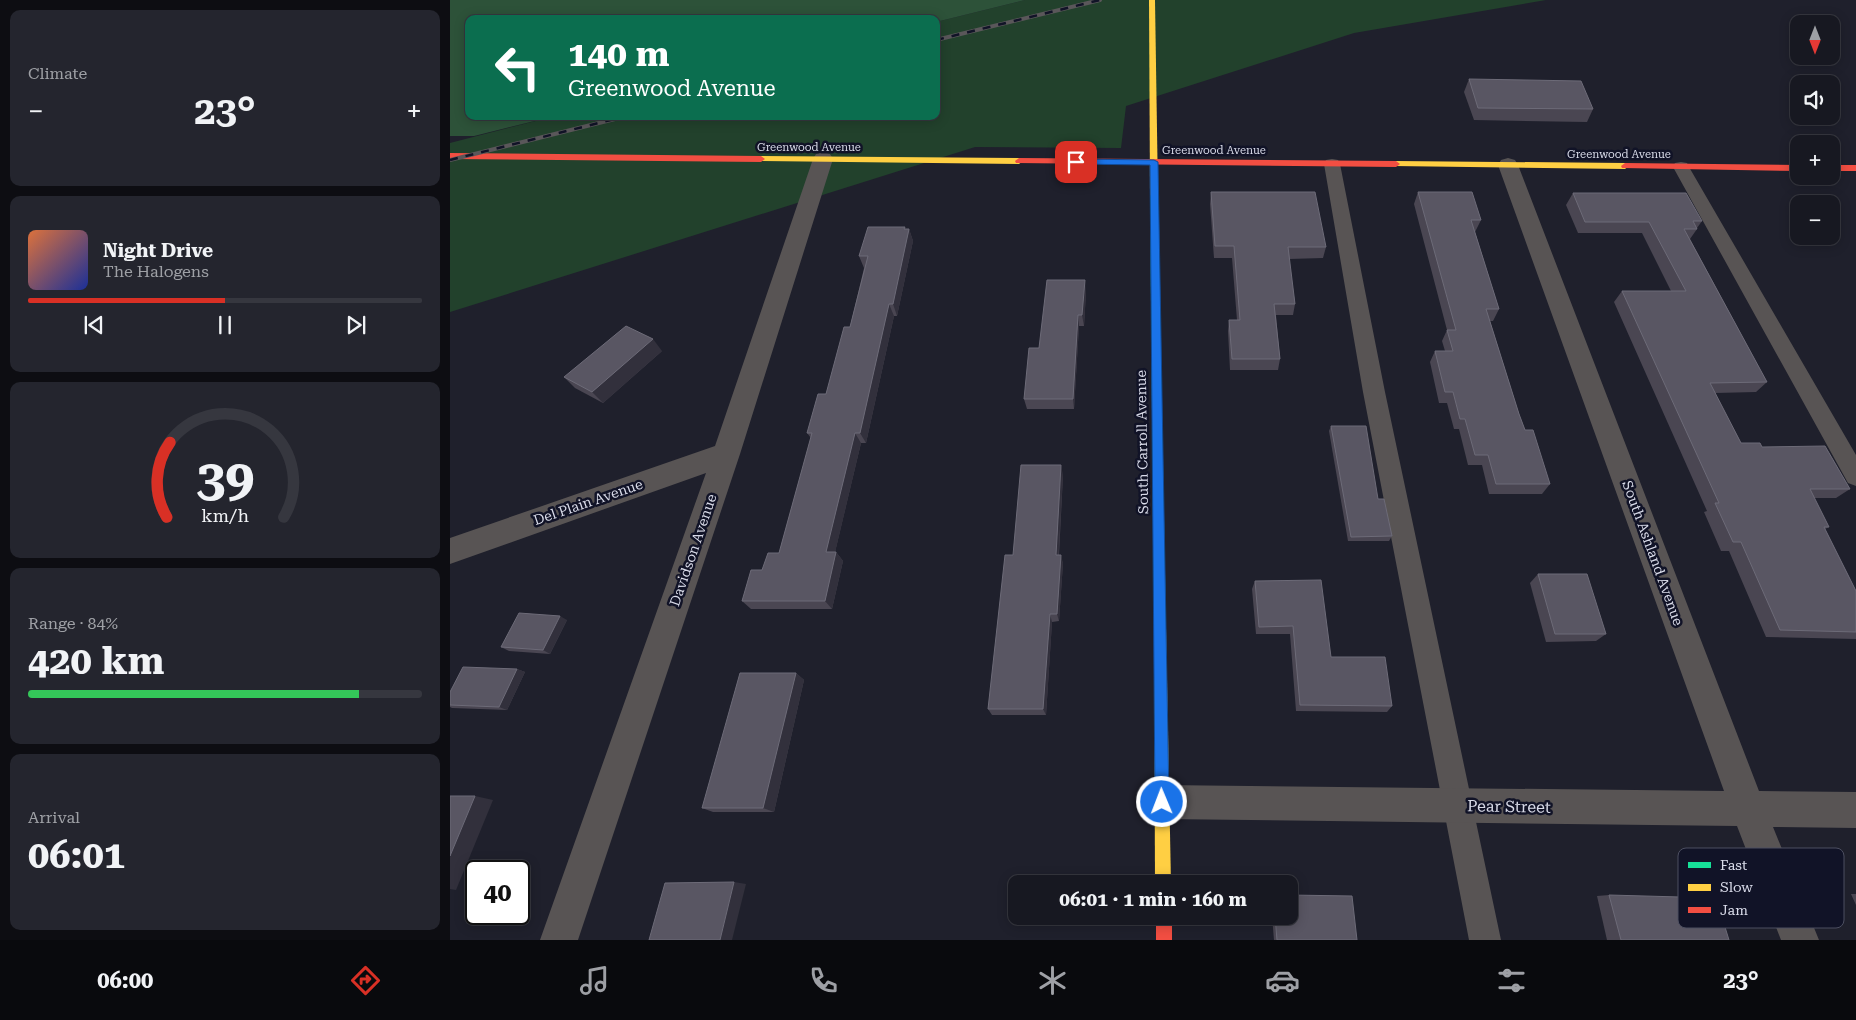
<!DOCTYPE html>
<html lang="en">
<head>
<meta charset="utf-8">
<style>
  :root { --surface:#171821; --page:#24252e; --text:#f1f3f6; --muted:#9ea0a5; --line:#36373f; --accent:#d93025 }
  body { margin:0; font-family:"Roboto Serif",serif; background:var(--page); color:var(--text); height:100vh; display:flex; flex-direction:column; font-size:19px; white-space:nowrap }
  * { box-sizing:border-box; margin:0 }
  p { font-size:16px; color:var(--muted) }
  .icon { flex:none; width:28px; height:28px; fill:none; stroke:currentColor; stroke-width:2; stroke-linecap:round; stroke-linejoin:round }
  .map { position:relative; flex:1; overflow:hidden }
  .panel { display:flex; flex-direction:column; gap:10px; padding:10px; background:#0d0d12; width:450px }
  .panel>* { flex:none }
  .guide { position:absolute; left:15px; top:15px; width:475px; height:105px; border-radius:10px; box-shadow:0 2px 12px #0003,0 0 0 1px var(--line); background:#0b6e4f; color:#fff; overflow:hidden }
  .needle { width:32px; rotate:180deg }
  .tools { position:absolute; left:1340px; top:15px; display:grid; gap:10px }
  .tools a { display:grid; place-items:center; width:50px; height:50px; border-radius:10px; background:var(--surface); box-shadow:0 2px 12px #0003,0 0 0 1px var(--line); font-size:25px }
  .speed { position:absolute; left:15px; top:860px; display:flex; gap:10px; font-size:25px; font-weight:700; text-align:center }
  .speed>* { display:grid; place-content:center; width:65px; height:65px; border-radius:50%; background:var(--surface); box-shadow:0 2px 12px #0003,0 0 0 1px var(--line); line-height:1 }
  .speed .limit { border:2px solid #111; border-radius:8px; background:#fff; color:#111 }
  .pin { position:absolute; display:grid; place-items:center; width:42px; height:42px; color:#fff; margin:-21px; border-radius:10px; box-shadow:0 2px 8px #0006 }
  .me { position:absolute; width:55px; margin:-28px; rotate:359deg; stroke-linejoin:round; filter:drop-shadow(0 0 4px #0008) }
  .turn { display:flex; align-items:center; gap:18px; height:105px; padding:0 20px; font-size:22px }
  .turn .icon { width:65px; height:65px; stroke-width:2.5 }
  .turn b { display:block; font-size:35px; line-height:42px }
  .big { font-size:38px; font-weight:700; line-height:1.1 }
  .panel .card { flex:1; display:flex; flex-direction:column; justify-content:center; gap:8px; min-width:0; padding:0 18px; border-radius:10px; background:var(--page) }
  .panel .dial { align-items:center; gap:0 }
  .dial svg { height:130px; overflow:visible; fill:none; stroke:var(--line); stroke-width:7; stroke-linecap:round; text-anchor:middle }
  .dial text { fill:var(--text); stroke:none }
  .song { display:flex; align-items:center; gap:15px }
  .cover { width:60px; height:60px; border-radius:8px; background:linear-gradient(135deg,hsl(20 70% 55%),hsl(230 70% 35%)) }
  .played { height:5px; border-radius:2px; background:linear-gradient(90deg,var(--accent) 50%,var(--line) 50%) }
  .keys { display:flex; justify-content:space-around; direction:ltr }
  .heat { display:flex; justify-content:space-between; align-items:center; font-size:28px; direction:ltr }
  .charge { height:8px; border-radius:4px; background:linear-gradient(90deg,#34c759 84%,var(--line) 0) }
  .trip { position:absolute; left:558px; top:875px; width:290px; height:50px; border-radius:10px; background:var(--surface); box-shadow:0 2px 12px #0003,0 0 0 1px var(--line); font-weight:700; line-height:50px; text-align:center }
  .dock { display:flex; height:80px; justify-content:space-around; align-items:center; background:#090a0d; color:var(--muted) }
  .dock .icon { width:35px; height:35px }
  .dock .active { color:var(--accent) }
  .dock b { font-size:22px; color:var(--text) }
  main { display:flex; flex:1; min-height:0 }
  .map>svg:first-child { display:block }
  .green { fill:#22412c }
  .forest { fill:#2d5239 }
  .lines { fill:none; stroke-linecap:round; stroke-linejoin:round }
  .lane { fill:#585454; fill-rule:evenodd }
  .street { fill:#585454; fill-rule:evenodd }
  .fast { fill:#16e098; fill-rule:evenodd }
  .slow { fill:#ffcf43; fill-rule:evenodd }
  .jam { fill:#f24e42; fill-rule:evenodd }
  .rail-casing { stroke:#5a575a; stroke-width:4 }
  .rail { stroke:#111327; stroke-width:2.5; stroke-dasharray:8; stroke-linecap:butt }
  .wall { fill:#4a4652 }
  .shaded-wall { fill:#32303c }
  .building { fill:#595663; stroke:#6d6b78 }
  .route { fill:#1a73e8; stroke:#114b97 }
  .labels { text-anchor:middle; stroke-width:5; stroke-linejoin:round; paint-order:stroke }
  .far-street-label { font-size:11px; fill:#d9dbe9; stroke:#111327 }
  .street-label { font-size:14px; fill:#d9dbe9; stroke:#111327 }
  .near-street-label { font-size:16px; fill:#d9dbe9; stroke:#111327 }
  .key { fill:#111327; stroke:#4d4f61; stroke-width:1 }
  .key-label { font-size:14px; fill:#d9dbe9 }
</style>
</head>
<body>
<main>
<section class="panel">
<div class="card"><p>Climate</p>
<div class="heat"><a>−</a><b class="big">23°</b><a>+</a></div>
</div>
<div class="card">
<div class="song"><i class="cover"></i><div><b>Night Drive</b><p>The Halogens</p></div></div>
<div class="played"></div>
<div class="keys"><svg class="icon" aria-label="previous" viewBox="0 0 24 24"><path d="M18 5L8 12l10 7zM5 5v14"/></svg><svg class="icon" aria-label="pause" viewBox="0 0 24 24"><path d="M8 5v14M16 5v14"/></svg><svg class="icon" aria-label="next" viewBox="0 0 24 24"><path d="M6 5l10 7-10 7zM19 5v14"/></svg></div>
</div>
<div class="card dial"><svg viewBox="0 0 100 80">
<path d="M14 69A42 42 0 1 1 86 69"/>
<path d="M14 69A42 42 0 0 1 16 23" stroke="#d93025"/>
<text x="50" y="56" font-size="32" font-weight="700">39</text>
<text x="50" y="72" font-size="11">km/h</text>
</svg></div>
<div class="card"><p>Range · 84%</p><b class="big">420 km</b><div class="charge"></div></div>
<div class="card"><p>Arrival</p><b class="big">06:01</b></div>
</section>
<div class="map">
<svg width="1406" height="940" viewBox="0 0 1406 940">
  <rect width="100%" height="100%" fill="#1f202c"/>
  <path class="green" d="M575,0H1096L904,33L676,106L671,148L525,147L0,312V143L105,116H486V22Z"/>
  <path class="forest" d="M0,0H575L486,22V19H19V116H105L24,136H0Z"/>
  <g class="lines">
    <g class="lane">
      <path d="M882,159L888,160L890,164L935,392L1051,940H1019L913,392L874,164L876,160Z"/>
      <path d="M1231,162L1237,163L1239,167L1406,455V486L1398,483L1223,167L1225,163Z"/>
    </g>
    <g class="street">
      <path d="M373,152L380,154L383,159L290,454L128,940H90L256,473L0,564V538L265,446L363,159L366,154Z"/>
      <path d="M1058,158L1065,160L1068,165L1309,791L1406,792V828L1323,827L1369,940H1331L1287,826L712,819L700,814L695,802L700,790L712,785L1274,791L1048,165L1051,160Z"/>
    </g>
    <path class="fast" d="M704,192L708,195L716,628L714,632L710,634L706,632L704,628L700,195Z"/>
    <g class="slow">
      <path d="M699,0H705L708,195L704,198L700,195Z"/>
      <path d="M311,156L569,158L573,161L569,164L308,161V157Z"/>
      <path d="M946,161L1175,163L1179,166L1175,169L943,166L942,164Z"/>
      <path d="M710,622L714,624L716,628L721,884H705L704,628L706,624Z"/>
    </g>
    <g class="jam">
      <path d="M0,153L311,156L315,159L311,162L0,159Z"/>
      <path d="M569,158L946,161L950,164L946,167L566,163L565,161Z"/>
      <path d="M1175,163L1349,165V171L1172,168L1171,166Z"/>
      <rect x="1381" y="165" width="25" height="6"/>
      <rect x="706" y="916" width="16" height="24"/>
    </g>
    <defs>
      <g id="rail">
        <path d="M486,40L650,0"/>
        <path d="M0,160L177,116"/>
      </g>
    </defs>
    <use href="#rail" class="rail-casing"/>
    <use href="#rail" class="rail"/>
  </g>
  <g class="wall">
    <path d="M1019,79L1143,109L1137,122L1024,120L1014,92Z"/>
    <path d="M761,192L876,247L873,258L839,259L845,304L843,315H826L830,359L828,370H780L778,331L779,320H787L782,258H764L760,204Z"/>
    <path d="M968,192L1031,220L1025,232L1049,309L1043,321H1040L1069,414L1075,430L1100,484L1092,494H1039L1032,465H1018L1009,429H1004L997,403H989L980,362L985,351H995L992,341L997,330L964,204Z"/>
    <path d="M1123,193L1252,221L1247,228V229L1240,239L1317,382L1306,392L1265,393L1291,443L1312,447L1400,489L1386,498H1364L1379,527L1375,529L1406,591V639L1316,637L1279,551H1271L1254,512L1257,511L1164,302L1172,291H1221L1192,233H1128L1116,205Z"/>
    <path d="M456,229H459L463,241L447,316H444L416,443H411L385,552H386L393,561L382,609H301L292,601L312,570L329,553L361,438L357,433L376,394L400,327L414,268L409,256Z"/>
    <path d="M636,292L634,326H629L624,409H577L574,399L589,348Z"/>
    <path d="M212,351L153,403L125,388L114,377Z"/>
    <path d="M881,426L928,499L942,536L939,541H898L879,431Z"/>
    <path d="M613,475L609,555L613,563L609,621L602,622L596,715H542L538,709L563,555Z"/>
    <path d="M1088,574L1156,634L1146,641L1096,642L1080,583Z"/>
    <path d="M805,581L881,657L942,706L937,712L846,711L840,634H806L802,589Z"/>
    <path d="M117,620L100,654L59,651L51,647Z"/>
    <path d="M67,669L75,672L57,710L2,708L0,707V692Z"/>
    <path d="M346,673L354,680L324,812H263L252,808Z"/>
    <path d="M1401,894H1406V905Z"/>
    <path d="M1159,895L1279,940H1157L1147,896Z"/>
    <path d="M822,916H839L907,940H824Z"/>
  </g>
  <g class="shaded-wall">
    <path d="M455,227L458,235L459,229L463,241L447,316L443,304Z"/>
    <path d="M635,280L636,292L634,326L632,315Z"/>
    <path d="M439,304L444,316L416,443L410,433Z"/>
    <path d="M628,315L629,326L624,409L623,399Z"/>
    <path d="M203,339L212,351L153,403L142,392Z"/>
    <path d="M405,433L411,443L383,561L376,552Z"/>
    <path d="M611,465L613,475L608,563L606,555Z"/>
    <path d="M386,552L393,561L382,609L375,601Z"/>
    <path d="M611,555L613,563L609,621L607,614Z"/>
    <path d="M600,614L602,622L596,715L593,709Z"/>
    <path d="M110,616L117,620L100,654L93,650Z"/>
    <path d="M67,669L75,672L57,710L49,707Z"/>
    <path d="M346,673L354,680L324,812L313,808Z"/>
    <path d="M25,796L43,800L6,890L0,889V856Z"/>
    <path d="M284,882L296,884L282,940H270Z"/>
  </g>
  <g class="building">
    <path d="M1019,79L1131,81L1143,109L1028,108Z"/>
    <path d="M761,192H865L876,247H838L845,304H824L830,359H782L779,320H790L784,246H765Z"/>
    <path d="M968,192H1022L1031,220H1021L1049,309H1036L1069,414L1075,430H1083L1100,484H1046L1038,455H1025L1015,419H1010L1003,392H995L985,351H1003L997,330H1006Z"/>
    <path d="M1123,193H1236L1252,221H1243L1247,229H1234L1317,382L1260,383L1291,443H1310L1312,447L1375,446L1400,489H1360L1379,527H1374L1406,591V632L1330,630L1291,542H1283L1265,503H1269L1172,291H1236L1199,222H1135Z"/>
    <path d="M418,227H455L454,229H459L443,304H439L410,433H405L376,552H386L375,601H292L301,570H312L318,553H329L362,433H357L368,394H376L394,327H400L418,256H409Z"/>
    <path d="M597,280H635L632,315H628L623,399H574L579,348H589Z"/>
    <path d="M176,326L203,339L142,392L114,377Z"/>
    <path d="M881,426H916L928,499H934L942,536L901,537Z"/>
    <path d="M571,465H611L606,555H611L607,614H600L593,709H538L555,555H563Z"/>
    <path d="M1088,574H1137L1156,634H1105Z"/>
    <path d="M871,580L881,657H935L942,706L850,705L843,626L809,627L805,581Z"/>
    <path d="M69,613L110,616L93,650L51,647Z"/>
    <path d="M13,667L67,669L49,707L0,705V692Z"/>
    <path d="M290,673H346L313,808H252Z"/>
    <path d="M0,796H25L0,856Z"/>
    <path d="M284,882L270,940H199L215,883Z"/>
    <path d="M839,895L902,896L907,940H827L825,916H839Z"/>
    <path d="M1159,895L1266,898L1279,940H1171Z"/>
  </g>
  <path class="route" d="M626,159L704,160L708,162L719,802L717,807L712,809L707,807L705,802L700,165L623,164V160Z"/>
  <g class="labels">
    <g class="far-street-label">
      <text x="359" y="151">Greenwood Avenue</text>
      <text x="764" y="154">Greenwood Avenue</text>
      <text x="1169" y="158">Greenwood Avenue</text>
    </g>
    <g class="street-label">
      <text transform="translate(692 442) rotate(-91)" y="5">South Carroll Avenue</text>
      <text transform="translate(138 502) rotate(-19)" y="5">Del Plain Avenue</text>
      <text transform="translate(243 550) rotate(-71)" y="5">Davidson Avenue</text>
      <text transform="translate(1203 553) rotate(70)" y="5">South Ashland Avenue</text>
    </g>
    <g class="near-street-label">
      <text transform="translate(1059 806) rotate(1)" y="6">Pear Street</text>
    </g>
  </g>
  <rect x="1228" y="848" width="166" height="80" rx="8" class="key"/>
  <rect x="1238" y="862" width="23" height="6" fill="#16e098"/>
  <rect x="1238" y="884" width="23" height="7" fill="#ffcf43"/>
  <rect x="1238" y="907" width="23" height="6" fill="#f24e42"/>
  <g class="key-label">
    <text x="1270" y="870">Fast</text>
    <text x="1270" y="892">Slow</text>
    <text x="1270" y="915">Jam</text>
  </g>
</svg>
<div class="tools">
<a><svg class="needle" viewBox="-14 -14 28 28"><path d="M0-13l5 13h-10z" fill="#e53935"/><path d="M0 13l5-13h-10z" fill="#9ea0a5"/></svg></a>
<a><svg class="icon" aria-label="sound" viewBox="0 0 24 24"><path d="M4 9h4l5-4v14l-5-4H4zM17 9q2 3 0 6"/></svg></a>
<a>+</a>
<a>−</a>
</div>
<div class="speed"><div class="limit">40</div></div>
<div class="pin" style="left:626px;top:162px;background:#d93025"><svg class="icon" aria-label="arrive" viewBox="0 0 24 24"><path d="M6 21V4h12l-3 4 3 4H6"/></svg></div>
<svg class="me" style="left:712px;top:802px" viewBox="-20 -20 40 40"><circle r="17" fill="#1a73e8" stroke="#fff" stroke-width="3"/><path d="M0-11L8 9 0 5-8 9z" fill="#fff"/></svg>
<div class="trip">06:01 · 1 min · 160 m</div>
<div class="guide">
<div class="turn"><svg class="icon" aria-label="left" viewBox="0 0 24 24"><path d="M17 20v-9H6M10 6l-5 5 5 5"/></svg><div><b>140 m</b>Greenwood Avenue</div></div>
</div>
</div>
</main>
<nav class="dock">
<b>06:00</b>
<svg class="icon active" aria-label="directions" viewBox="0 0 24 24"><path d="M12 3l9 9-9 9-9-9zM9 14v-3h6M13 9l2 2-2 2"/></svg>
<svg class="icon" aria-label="music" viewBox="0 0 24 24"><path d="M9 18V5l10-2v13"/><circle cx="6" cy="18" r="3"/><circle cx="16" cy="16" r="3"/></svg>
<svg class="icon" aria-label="phone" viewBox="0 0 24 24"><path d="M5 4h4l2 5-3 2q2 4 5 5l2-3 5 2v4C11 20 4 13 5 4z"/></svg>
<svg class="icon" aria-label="climate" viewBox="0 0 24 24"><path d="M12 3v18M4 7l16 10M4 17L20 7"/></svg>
<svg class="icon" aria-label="car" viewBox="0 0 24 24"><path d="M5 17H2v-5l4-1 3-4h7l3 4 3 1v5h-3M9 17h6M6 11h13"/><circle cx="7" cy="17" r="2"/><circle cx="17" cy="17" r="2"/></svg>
<svg class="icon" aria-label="filters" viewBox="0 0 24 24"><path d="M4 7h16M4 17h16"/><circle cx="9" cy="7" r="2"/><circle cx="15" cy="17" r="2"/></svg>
<b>23°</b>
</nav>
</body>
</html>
